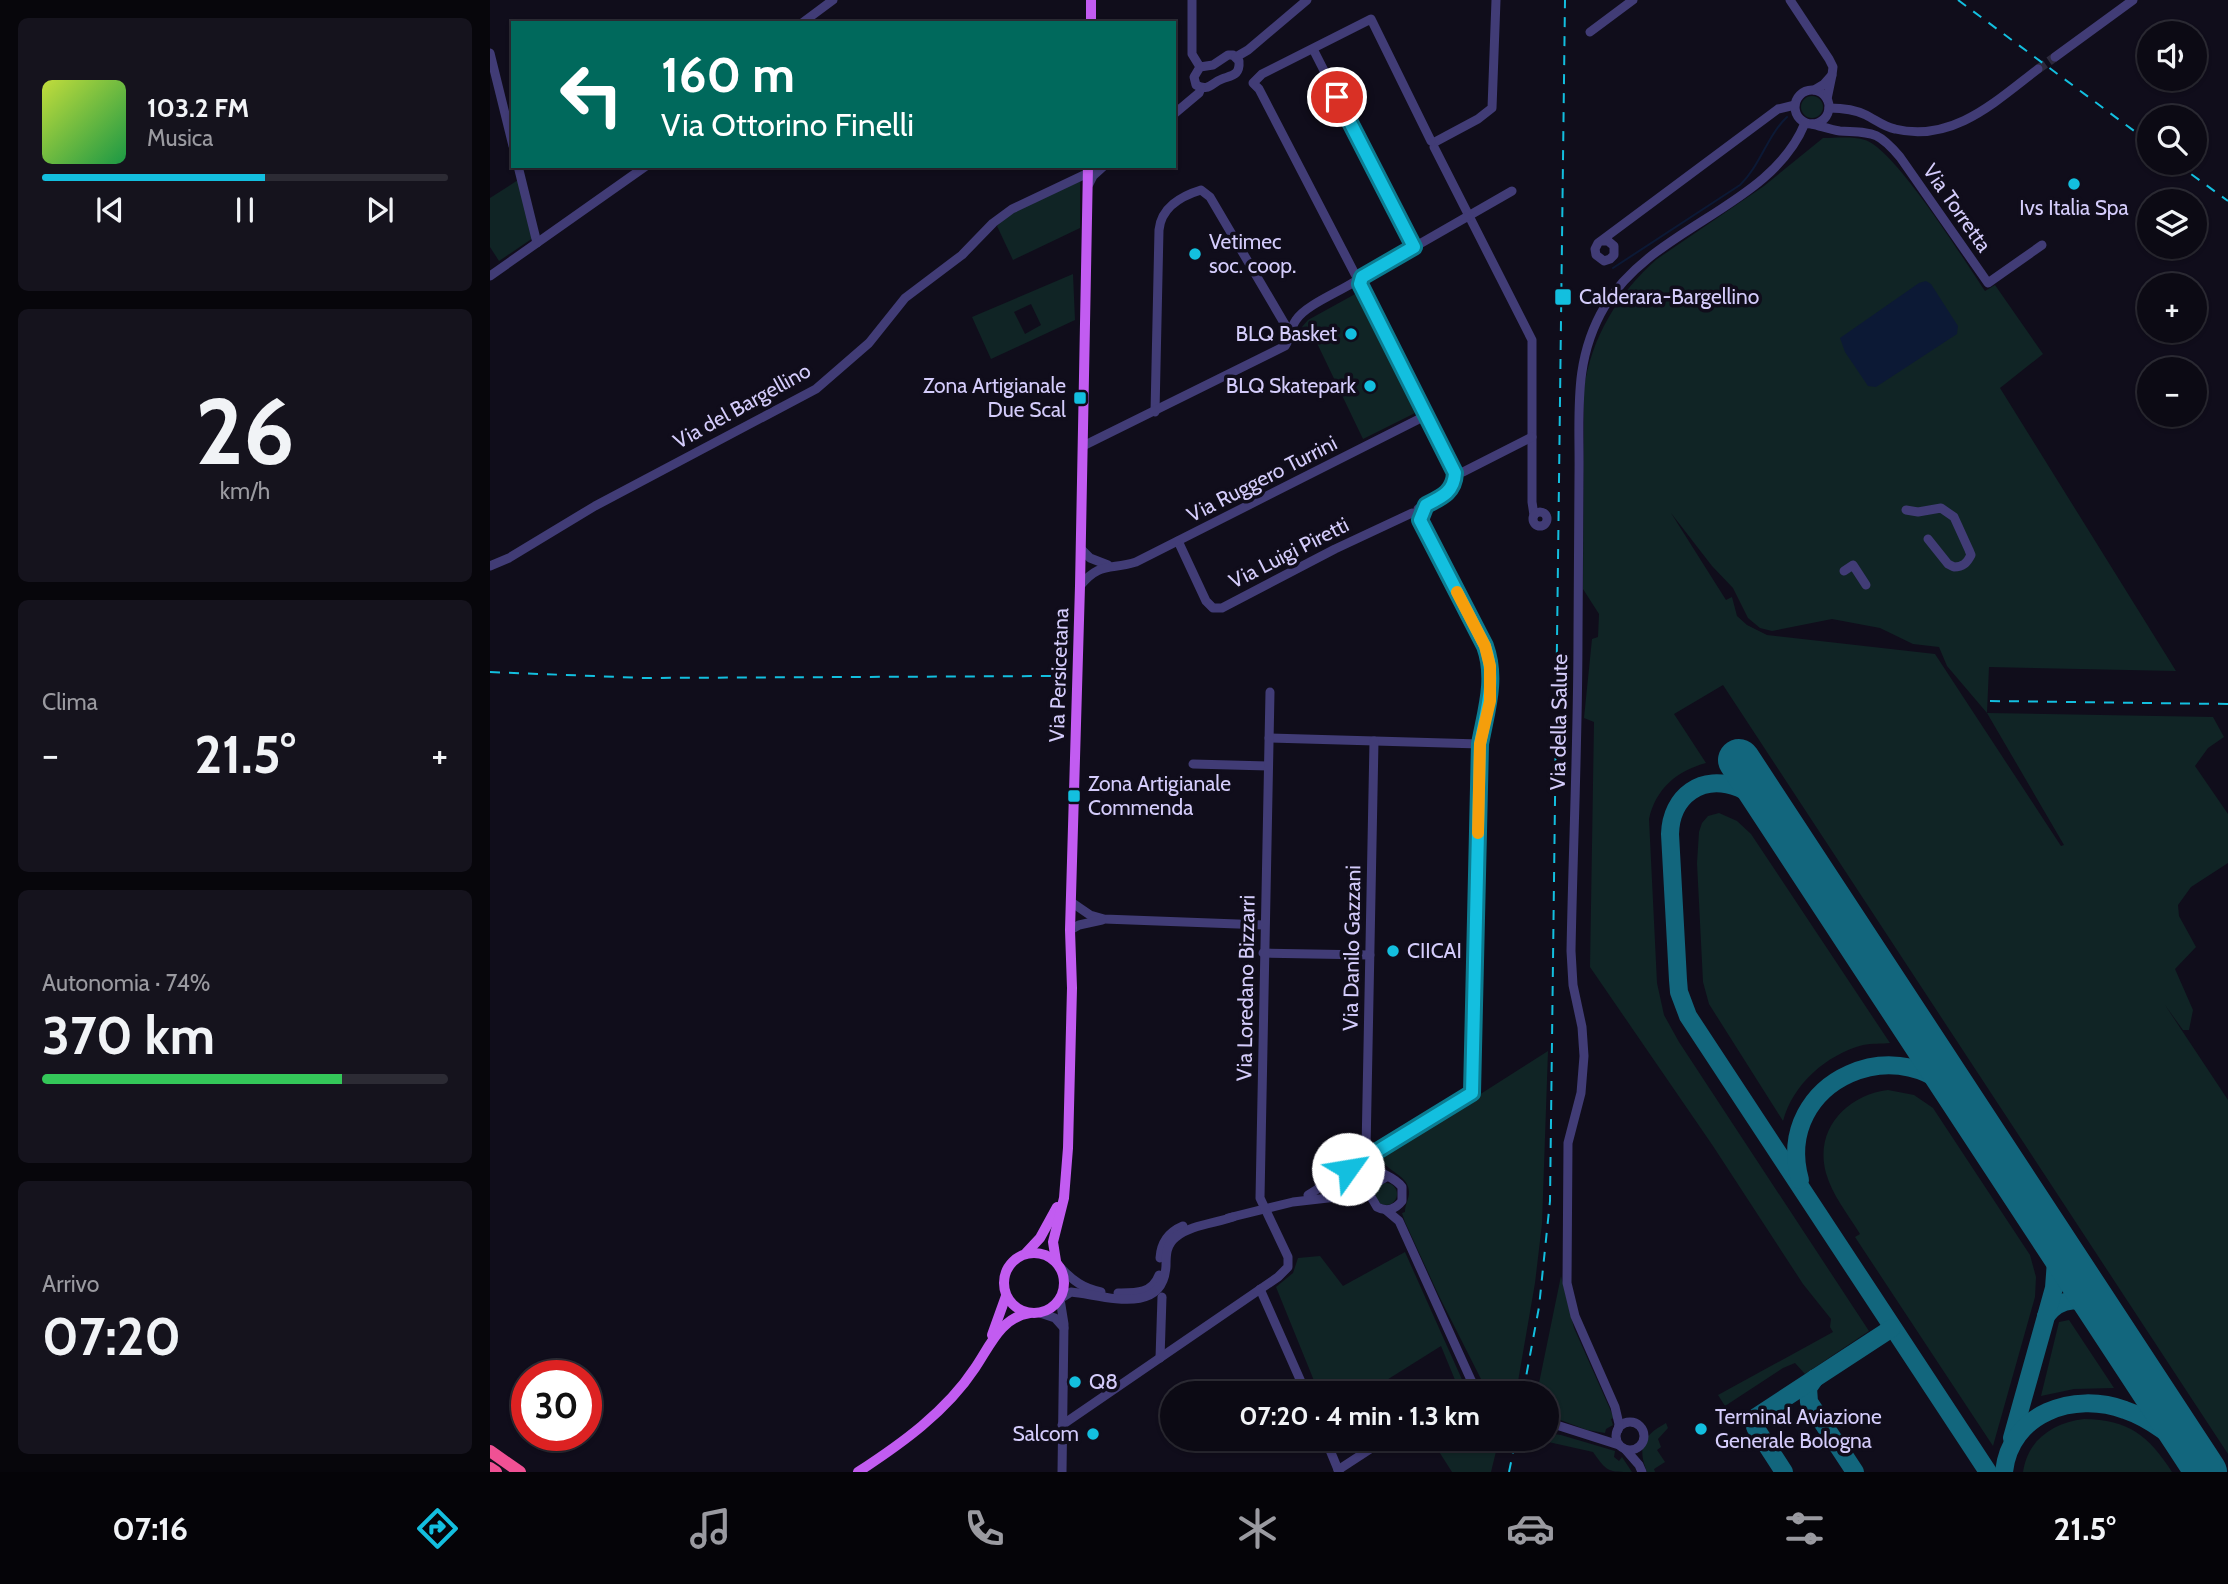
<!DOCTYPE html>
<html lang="it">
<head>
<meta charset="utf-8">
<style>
  :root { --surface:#0c0a14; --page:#15131d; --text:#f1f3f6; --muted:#9a9aa0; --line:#2c2b34; --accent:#13bfdf }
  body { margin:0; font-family:Cabin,sans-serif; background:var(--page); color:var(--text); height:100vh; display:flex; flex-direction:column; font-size:26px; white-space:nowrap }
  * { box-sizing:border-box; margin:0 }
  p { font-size:23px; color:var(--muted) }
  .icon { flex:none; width:38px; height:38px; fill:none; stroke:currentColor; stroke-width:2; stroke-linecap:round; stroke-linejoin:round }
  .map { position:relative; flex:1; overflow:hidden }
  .drawer { display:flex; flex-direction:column; gap:18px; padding:18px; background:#07060b; width:490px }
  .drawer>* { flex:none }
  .top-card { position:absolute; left:21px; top:21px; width:665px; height:147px; border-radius:0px; box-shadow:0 2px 5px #0004,0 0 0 2px var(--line); background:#00695c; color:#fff; overflow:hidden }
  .controls { position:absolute; left:1647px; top:21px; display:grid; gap:14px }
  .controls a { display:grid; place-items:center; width:70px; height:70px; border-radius:50%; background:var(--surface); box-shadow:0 2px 5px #0004,0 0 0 2px var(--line); font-size:35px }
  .speed { position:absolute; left:21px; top:1360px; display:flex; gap:14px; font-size:35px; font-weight:700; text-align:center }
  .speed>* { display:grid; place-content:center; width:91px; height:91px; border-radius:50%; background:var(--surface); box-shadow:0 2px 5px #0004,0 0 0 2px var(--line); line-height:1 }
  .speed .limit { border:10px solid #d22; background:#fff; color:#111 }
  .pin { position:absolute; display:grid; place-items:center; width:60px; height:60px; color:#fff; margin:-30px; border:4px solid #fff; border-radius:50%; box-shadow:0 2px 7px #0007 }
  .me { position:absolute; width:77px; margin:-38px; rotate:58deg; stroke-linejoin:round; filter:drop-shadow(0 0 5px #0008) }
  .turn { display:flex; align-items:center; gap:24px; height:147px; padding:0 35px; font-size:32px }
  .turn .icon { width:91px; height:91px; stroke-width:2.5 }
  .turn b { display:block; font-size:49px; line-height:60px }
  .big { font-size:52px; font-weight:700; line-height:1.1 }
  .drawer .widget { flex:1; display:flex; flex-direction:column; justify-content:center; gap:10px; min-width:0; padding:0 24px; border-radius:10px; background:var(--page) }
  .drawer .dial { align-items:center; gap:0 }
  .dial b { font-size:91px; line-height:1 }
  .song { display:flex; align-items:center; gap:21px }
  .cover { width:84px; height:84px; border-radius:10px; background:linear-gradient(135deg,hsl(70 70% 55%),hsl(140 70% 35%)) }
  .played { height:7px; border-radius:4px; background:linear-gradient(90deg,var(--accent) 55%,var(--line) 55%) }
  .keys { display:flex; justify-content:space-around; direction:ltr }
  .heat { display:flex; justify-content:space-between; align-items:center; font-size:38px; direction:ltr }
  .charge { height:10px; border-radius:5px; background:linear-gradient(90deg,#34c759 74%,var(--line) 0) }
  .trip { position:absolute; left:670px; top:1381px; width:399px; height:70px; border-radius:35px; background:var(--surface); box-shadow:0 2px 5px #0004,0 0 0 2px var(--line); font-weight:700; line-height:70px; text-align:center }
  .dock { display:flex; height:112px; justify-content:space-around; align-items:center; background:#050408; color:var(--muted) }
  .dock .icon { width:49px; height:49px }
  .dock .selected { color:var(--accent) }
  .dock b { font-size:32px; color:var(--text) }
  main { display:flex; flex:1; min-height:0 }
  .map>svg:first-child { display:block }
  .green { fill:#102425; fill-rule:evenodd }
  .water { fill:#0c1935 }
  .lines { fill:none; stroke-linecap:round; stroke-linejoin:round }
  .stream { stroke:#0c1935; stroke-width:2 }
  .taxiway { stroke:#12667d; stroke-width:18 }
  .runway { stroke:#12667d; stroke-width:42 }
  .minor-tunnel { stroke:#2d2a3d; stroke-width:9; stroke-dasharray:9 4.5; stroke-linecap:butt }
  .minor { stroke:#413c76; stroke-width:9 }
  .major { stroke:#c25cf1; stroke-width:10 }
  .highway { stroke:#f05194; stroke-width:12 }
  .rail { stroke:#13bfdf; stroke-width:2; stroke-dasharray:10 9; stroke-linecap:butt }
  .route-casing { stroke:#0c7c91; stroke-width:18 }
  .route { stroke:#13bfdf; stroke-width:12 }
  .slow { stroke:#f59e0b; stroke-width:12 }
  .poi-dot { fill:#13bfdf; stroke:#100d1b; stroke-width:2.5 }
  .labels { text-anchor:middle; stroke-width:7; stroke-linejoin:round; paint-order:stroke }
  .street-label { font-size:21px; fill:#d4ccfb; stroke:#100d1b }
  .poi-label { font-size:21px; fill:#d4ccfb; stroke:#100d1b; text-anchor:start }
</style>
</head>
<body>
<main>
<section class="drawer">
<div class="widget">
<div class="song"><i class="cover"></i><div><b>103.2 FM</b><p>Musica</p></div></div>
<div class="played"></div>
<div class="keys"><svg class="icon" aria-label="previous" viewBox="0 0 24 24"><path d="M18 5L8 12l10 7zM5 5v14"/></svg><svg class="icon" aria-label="pause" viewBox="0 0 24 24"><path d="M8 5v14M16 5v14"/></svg><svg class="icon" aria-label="next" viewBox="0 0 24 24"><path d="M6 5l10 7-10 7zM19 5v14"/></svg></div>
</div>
<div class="widget dial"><b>26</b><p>km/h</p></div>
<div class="widget"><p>Clima</p>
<div class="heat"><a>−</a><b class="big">21.5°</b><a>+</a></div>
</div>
<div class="widget"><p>Autonomia · 74%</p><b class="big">370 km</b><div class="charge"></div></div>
<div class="widget"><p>Arrivo</p><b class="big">07:20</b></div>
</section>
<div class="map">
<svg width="1738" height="1472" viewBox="0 0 1738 1472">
  <rect width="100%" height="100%" fill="#100d1b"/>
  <g class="green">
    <circle cx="1322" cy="107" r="11"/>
    <path d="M1333,138C1346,138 1363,136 1375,140C1406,150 1474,260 1495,291L1505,285L1553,354L1510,388L1686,671L1499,667L1497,713L1723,717L1734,737L1718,748L1705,766L1738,814V863L1701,887L1688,905L1689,916L1706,947L1685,969L1703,1010L1699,1030H1693L1675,1005L1738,1100V1454L1233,685L1184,714L1216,763C1187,771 1166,788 1159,819L1167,983L1174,1015L1189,1042L1379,1331L1315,1374L1305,1363L1293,1368L1235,1406L1228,1395L1343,1332L1340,1327L1341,1319L1313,1284L1223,1146L1100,967L1104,722L1094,718L1102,639L1108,637L1109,614L1093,589L1094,389C1101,338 1128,293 1167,259L1274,186ZM1181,513L1222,566L1243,588L1258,618L1270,628L1282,631L1342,619L1390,628L1423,644L1449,647L1457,666L1497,713L1574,845L1571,846L1445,654L1277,635L1257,625L1247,616L1242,597L1236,600Z"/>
    <path d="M28,180L43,238L9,261L0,247V198Z"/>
    <path d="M590,180V228L523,260L507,226L522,212Z"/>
    <path d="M583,274L585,320L501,359L482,317ZM541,304L551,325L535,334L524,312Z"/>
    <path d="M867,293L925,413L873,439L825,339L819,341L812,327L818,320Z"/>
    <path d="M1229,813L1247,821L1261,834L1400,1043C1392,1044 1382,1043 1373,1045C1336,1055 1303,1084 1293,1121L1219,1004L1213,982L1207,863L1209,832L1212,823L1218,816Z"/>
    <path d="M1058,1051L1052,1224L1045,1283L1026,1393H1002L993,1383L949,1296L915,1222L912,1213L915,1212C915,1205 918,1201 919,1194C920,1175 898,1173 890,1158Z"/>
    <path d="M1398,1090L1424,1095L1443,1108L1540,1255L1546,1277L1545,1297L1503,1446L1365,1237L1370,1234C1358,1214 1342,1195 1336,1173C1324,1129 1357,1095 1398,1090Z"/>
    <circle cx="896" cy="1194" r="11"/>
    <path d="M915,1252L978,1393L970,1392L951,1346L876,1393H829L786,1287L803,1273L808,1258L830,1256L853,1286Z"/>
    <path d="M1071,1276L1084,1328L1124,1418L1121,1419L1123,1425L1116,1429L1115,1433L1097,1430L1057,1415V1393H1047Z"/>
    <path d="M1579,1320L1624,1388L1584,1389L1551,1396L1569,1322Z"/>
    <path d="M1594,1419C1639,1420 1658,1435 1682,1472H1533C1538,1439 1563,1423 1594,1419Z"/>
    <path d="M1176,1423L1178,1428L1168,1439L1171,1447L1167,1450L1175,1462L1164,1469L1165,1472H1157C1147,1446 1153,1436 1176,1423Z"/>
    <path d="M1057,1433L1071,1435L1125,1451L1124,1457L1129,1461L1132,1457L1142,1472C1118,1472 1117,1472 1103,1452L1054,1441Z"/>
    <path d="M941,1439H1009L1001,1472H962Z"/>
  </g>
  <path class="water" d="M1436,281L1441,284L1468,326L1467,334L1386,387L1378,386L1355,352L1350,338L1429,283Z"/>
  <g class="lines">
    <path class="stream" d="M1123,268L1250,185C1270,166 1277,136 1297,117"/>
    <g class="taxiway">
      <path d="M1284,815C1274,804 1264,794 1249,788C1212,773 1181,796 1180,834L1188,980L1189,992L1198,1016L1498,1472"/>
      <path d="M1310,1180C1282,1080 1415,1022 1475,1105"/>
      <path d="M1556,1316C1570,1297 1594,1295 1611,1313"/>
      <path d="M1325,1378L1318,1388L1319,1402L1365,1472"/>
      <path d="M1522,1438L1564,1288L1566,1261L1562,1237"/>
      <path d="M1294,1472L1265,1427L1266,1417L1402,1328"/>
      <path d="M1514,1472C1520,1413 1584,1391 1635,1410C1662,1419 1685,1439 1707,1458"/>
    </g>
    <path class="runway" d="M1249,760L1716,1472"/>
    <path class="minor-tunnel" d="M1548,69L1565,57"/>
    <g class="minor">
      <path d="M702,0V54L710,67"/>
      <path d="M1300,0L1339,59L1343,67L1342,75"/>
      <path d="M312,23L343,0"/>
      <path d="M1100,32L1143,0"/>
      <path d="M823,49L924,247"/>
      <path d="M0,53L23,146"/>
      <path d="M738,55H743L749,61C750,75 743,75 732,79C721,83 719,92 706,85L704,77L710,67L723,65Z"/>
      <path d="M746,57L758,50L817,0"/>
      <path d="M1565,57L1643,0"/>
      <circle cx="1322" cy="107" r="17"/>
      <path d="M1324,90L1334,84L1342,75L1337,99"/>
      <path d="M1339,108C1352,108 1364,109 1376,115C1386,120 1394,127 1405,129C1463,143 1506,101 1548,69"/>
      <path d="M684,114L709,93L711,88"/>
      <path d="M1322,124C1331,126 1341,130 1350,131C1382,133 1387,130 1410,157L1498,283L1552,245"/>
      <path d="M945,142L988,119L1002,108L1006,0"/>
      <path d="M944,147L1042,340V502L1044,515"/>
      <path d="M28,166L47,243"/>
      <path d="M599,184L603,176L614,166"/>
      <path d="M1111,241H1118L1124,246V255L1120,259L1114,261L1106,255L1105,249L1108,243L1288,109L1305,105"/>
      <path d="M0,276L156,166"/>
      <path d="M866,276L769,89L763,83L772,74L881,19L941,141"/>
      <path d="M872,277L1022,191"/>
      <path d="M870,284L965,473C964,495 945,499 928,509"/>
      <path d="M665,412L669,230C671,208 691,196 711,190L720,197L800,333"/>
      <path d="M593,446L795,346C801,338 800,328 806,320C816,305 849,292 864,282"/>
      <path d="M965,473L973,472L1042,437"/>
      <path d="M1416,510L1428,512L1451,508L1464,517L1479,550L1481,555C1477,563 1473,567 1464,567L1458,564L1438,539"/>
      <circle cx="1050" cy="519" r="7"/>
      <path d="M688,541L716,601L723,608H732L845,549L922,513"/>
      <path d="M591,549L600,558L618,565"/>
      <path d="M0,566L19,558L105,506L326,389L379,343L415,298L472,255L503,223L522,209L598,173"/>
      <path d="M1354,571L1363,565L1376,585"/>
      <path d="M590,586C609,562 620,570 646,562L937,415"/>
      <path d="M779,738L990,744"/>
      <path d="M884,741L876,1150C884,1179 900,1171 912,1187V1201C905,1210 896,1212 887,1207L880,1195L884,1184L896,1177"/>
      <path d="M703,764L778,766"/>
      <path d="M581,902L600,915L614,919L774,925"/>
      <path d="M580,930L589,925L612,920"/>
      <path d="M773,953L880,955"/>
      <path d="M818,1195L982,1093L990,744C995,711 1008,678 995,646L927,515"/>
      <path d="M896,1210L909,1221L981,1380L989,1393"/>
      <path d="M738,1218L803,1202L864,1195L882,1187"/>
      <path d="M670,1258C671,1242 679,1232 693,1226"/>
      <path d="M571,1268C583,1281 593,1288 611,1292"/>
      <path d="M770,1289L816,1393"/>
      <path d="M628,1293C645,1293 662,1294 669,1275"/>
      <path d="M550,1313L565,1318L574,1328"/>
      <path d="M670,1358L672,1297"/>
      <circle cx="1140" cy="1436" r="14"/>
      <path d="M1057,1422L1129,1445"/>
      <path d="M572,1425L788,1277L798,1267V1257L770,1198L780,692"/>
      <path d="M1128,1430L1129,1424L1125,1407L1085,1316L1077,1283L1078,1143L1091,1093L1094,1056L1092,1027L1083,985L1081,951C1083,846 1088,740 1088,634C1088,581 1089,528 1089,476C1090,414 1082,361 1115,306C1163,226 1281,207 1315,123"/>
      <path d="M835,1438L849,1472"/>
      <path d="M1135,1449L1149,1465L1152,1472"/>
      <path d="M848,1470L897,1438"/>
      <path d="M572,1472L574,1324L570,1299L581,1292C613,1295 673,1317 676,1266C676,1255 676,1245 686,1237C700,1225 726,1223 743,1217"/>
    </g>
    <g class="major">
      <path d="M601,23V0"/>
      <circle cx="544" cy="1283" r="30"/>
      <path d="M536,1253L550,1238L567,1207"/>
      <path d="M566,1261L563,1242L574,1198L578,1148L582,988L580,930L590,586L598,166"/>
      <path d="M502,1335L516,1296"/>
      <path d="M368,1472C411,1444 456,1412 485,1368C500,1346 511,1317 540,1313"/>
    </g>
    <g class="highway">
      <path d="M0,1451L30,1472"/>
      <path d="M0,1468L6,1472"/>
    </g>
    <g class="rail">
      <path d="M1468,0L1659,142"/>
      <path d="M1686,163L1738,201"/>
      <path d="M0,672L153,678L567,676"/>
      <path d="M1500,701L1738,704"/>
      <path d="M1033,1393L1049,1307L1060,1201L1075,0"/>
      <path d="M1019,1472L1026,1438"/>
    </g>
  </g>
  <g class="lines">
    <defs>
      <path id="route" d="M847,97L924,247L872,277L870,284L965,473C964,492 952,497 936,505L930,520L995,646C1007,679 996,711 990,744L982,1093L858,1169"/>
    </defs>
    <use href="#route" class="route-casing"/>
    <use href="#route" class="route"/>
    <path class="slow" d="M967,592L995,646L1000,666V701L990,744L988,833"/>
  </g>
  <g class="poi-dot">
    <circle cx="1584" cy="184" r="7"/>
    <circle cx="705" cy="254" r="7"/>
    <rect x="1064" y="288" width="18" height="18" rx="3.5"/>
    <circle cx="861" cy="334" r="7"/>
    <circle cx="880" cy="386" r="7"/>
    <rect x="583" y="391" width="14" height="14" rx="3.5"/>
    <rect x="577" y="789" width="14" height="14" rx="3.5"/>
    <circle cx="903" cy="951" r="7"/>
    <circle cx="585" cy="1382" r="7"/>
    <circle cx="1211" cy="1429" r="7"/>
    <circle cx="603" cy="1434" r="7"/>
  </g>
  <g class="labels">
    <g class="street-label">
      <text transform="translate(1467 208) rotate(55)" y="7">Via Torretta</text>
      <text transform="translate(252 406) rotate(-29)" y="7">Via del Bargellino</text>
      <text transform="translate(772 479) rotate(-27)" y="7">Via Ruggero Turrini</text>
      <text transform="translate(799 553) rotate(-27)" y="7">Via Luigi Piretti</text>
      <text transform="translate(569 675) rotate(-88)" y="7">Via Persicetana</text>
      <text transform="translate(1069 722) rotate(-89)" y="7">Via della Salute</text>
      <text transform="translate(862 948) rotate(-89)" y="7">Via Danilo Gazzani</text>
      <text transform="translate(756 988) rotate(-89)" y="7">Via Loredano Bizzarri</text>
    </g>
    <g class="poi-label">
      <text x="1584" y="215" text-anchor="middle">Ivs Italia Spa</text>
      <text x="719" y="249">Vetimec<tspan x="719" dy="24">soc. coop.</tspan></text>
      <text x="1089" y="304">Calderara-Bargellino</text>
      <text x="847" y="341" text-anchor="end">BLQ Basket</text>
      <text x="576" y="393" text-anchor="end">Zona Artigianale<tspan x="576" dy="24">Due Scal</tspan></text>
      <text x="866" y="393" text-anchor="end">BLQ Skatepark</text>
      <text x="598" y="791">Zona Artigianale<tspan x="598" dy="24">Commenda</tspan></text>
      <text x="917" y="958">CIICAI</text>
      <text x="599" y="1389">Q8</text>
      <text x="1225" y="1424">Terminal Aviazione<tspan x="1225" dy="24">Generale Bologna</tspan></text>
      <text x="589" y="1441" text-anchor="end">Salcom</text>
    </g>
  </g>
</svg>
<div class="controls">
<a><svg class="icon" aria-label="sound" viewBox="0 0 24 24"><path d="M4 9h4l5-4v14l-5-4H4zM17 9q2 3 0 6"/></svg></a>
<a><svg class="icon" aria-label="search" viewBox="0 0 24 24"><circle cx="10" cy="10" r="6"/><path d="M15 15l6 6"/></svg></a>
<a><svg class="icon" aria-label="layers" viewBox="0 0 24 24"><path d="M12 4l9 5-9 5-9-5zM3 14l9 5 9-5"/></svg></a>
<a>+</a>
<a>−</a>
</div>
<div class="speed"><div class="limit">30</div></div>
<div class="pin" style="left:847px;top:97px;background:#d93025"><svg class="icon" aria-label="arrive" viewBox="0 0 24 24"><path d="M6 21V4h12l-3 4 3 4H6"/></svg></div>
<svg class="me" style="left:858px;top:1169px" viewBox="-20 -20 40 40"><circle r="19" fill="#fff"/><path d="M0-13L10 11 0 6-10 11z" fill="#13bfdf"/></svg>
<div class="trip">07:20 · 4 min · 1.3 km</div>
<div class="top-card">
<div class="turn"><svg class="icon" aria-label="left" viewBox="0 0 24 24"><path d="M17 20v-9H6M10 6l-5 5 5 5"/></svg><div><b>160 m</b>Via Ottorino Finelli</div></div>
</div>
</div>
</main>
<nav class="dock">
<b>07:16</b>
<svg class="icon selected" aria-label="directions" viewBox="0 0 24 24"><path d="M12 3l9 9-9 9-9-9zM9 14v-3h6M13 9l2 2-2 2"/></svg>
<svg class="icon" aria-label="music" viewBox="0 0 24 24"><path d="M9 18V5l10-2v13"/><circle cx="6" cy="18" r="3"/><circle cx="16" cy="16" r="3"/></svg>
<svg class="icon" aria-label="phone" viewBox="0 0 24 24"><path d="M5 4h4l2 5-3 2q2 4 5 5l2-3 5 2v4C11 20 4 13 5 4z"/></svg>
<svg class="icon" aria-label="climate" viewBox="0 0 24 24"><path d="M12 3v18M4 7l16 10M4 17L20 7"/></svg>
<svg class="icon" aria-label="car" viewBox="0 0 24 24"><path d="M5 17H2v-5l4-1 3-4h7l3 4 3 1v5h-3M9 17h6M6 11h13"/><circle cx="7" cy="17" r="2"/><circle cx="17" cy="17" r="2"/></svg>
<svg class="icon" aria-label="filters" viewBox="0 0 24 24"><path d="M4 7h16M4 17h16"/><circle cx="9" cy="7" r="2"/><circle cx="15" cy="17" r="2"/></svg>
<b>21.5°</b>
</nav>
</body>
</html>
